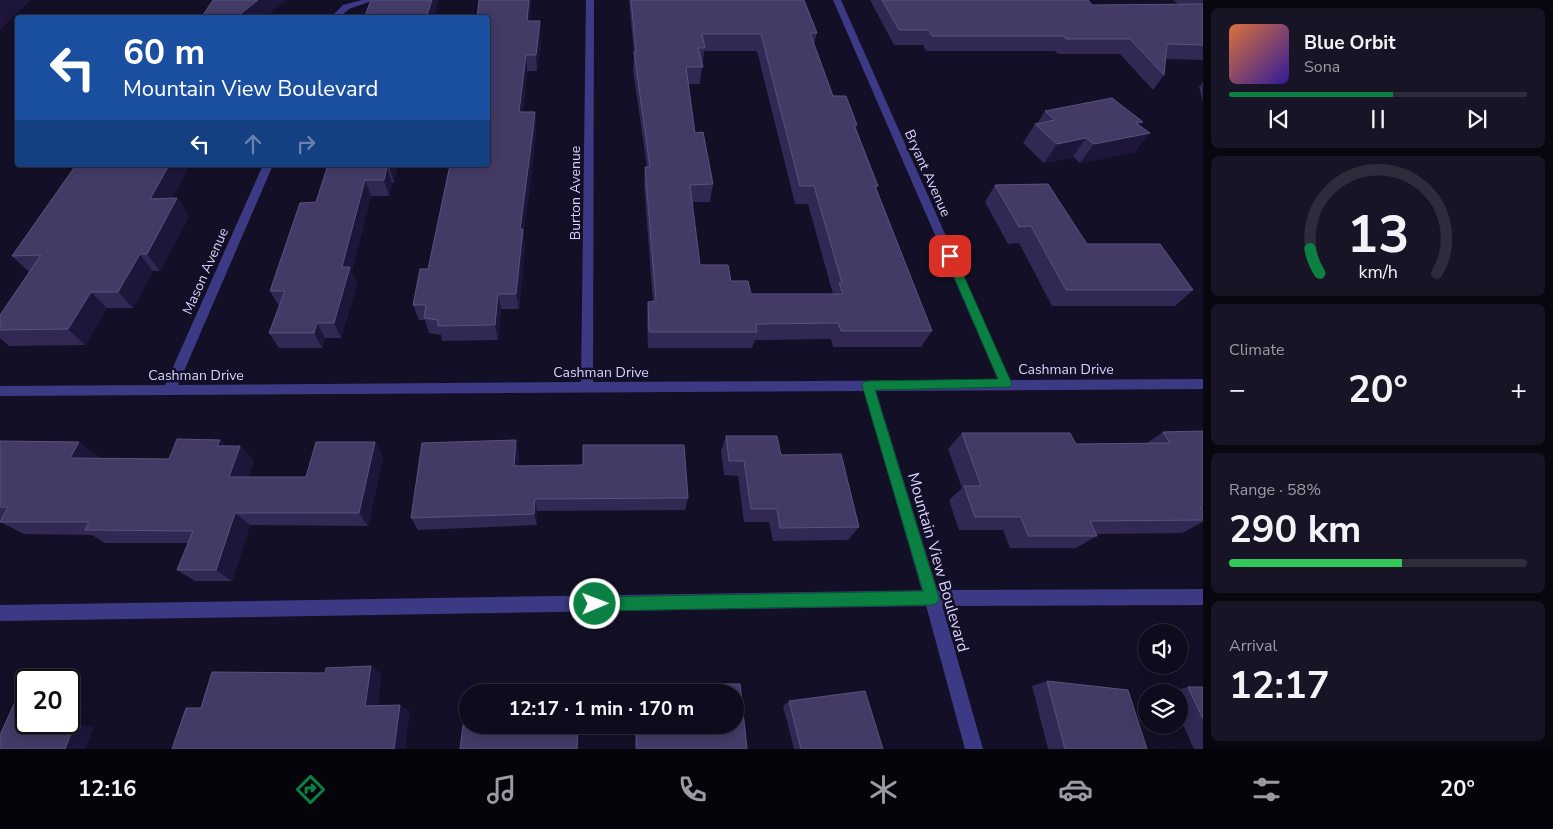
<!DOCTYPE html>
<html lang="en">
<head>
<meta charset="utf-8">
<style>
  :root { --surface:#0e0b1c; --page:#171425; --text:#f1f3f6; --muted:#9b9ba3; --line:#2e2b3b; --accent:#0b8043 }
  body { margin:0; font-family:"Nunito Sans",sans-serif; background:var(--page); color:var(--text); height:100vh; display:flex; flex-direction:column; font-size:19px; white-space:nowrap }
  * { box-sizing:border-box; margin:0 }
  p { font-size:16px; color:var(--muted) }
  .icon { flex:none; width:28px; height:28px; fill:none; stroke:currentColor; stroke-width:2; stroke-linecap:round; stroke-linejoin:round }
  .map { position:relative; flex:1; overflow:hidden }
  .side { display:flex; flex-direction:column; gap:8px; padding:8px; background:#08060f; width:350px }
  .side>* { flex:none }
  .hud { position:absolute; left:15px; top:15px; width:475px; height:152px; border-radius:5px; box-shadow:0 2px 12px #0003,0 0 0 1px var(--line); background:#1a4fa0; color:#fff; overflow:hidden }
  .fabs { position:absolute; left:1138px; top:624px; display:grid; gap:10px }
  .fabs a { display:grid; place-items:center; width:50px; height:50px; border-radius:50%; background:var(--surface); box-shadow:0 2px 12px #0003,0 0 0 1px var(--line); font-size:25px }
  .speed { position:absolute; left:15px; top:669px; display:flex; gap:10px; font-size:25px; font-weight:700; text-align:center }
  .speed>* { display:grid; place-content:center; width:65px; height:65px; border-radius:50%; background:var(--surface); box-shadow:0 2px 12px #0003,0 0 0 1px var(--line); line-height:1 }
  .speed .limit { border:2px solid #111; border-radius:8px; background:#fff; color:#111 }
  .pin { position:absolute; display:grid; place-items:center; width:42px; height:42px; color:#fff; margin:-21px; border-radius:10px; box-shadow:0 2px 8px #0006 }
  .me { position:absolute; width:55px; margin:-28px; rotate:89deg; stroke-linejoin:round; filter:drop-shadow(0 0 4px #0008) }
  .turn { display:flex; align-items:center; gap:18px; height:105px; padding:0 25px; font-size:22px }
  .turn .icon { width:65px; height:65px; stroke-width:2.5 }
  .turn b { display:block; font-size:35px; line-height:42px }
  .lanes { display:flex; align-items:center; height:48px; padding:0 25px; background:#0003; justify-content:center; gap:25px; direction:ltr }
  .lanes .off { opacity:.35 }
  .big { font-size:38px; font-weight:700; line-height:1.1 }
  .side .tile { flex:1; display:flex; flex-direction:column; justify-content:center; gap:8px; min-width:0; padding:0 18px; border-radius:8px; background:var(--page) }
  .side .dial { align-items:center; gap:0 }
  .dial svg { height:130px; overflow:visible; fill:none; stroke:var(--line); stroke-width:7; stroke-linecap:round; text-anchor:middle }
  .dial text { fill:var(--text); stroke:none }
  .song { display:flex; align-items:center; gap:15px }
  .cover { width:60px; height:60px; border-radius:8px; background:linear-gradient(135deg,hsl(20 70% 55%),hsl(250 70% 35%)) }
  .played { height:5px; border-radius:2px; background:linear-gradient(90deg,var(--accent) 55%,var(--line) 55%) }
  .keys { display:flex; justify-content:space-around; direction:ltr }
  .heat { display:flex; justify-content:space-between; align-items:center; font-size:28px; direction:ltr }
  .charge { height:8px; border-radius:4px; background:linear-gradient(90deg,#34c759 58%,var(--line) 0) }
  .trip { position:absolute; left:459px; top:684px; width:285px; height:50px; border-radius:25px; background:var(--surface); box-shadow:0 2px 12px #0003,0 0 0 1px var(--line); font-weight:700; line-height:50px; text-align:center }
  .dock { display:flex; height:80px; justify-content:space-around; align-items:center; background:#06040b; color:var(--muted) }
  .dock .icon { width:35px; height:35px }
  .dock .current { color:var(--accent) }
  .dock b { font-size:22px; color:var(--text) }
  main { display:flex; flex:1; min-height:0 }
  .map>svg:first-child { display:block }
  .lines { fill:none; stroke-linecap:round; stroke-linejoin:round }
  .lane { fill:#3d3a85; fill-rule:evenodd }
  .street { fill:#3d3a85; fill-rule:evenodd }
  .wall { fill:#312854; fill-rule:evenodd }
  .shaded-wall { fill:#1d163a }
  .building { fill:#433a66; stroke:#5a527e; fill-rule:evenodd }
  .route { fill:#0b8043; stroke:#07532c }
  .labels { text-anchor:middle; stroke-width:5; stroke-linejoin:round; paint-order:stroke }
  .street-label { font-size:14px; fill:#d9d4ff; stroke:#130f26 }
  .near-street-label { font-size:16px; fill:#d9d4ff; stroke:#130f26 }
</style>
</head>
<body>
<main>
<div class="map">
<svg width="1203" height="749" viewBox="0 0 1203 749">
  <rect width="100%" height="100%" fill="#130f26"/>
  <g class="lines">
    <path class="lane" d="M1203,589V605L932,606L0,621V605L932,590Z"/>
    <g class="street">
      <path d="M362,0H374L349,9L339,18H330L343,5Z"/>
      <path d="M586,0H594L593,382L998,380L833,0H841L1010,380L1203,379V389L876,391L940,598L983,749H965L924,598L864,391L0,396V386L165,385L263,165H273L178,385L581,382Z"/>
    </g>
  </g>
  <g class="wall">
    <path d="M479,0H531L530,21L541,37L537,71H527L523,112H535L536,128L533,162L523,235L525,245L519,309H501L498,340L442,341L441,335L429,333L425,320H419L413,305L428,269L488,165Z"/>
    <path d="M629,0H804L817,33L814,43L833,96L857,125L856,128L878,186L876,189L932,331L921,347H833L831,339L755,340L752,348H648L647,318L648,302H653L644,185L645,167H647L633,70L634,55ZM704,51H757L795,204H808L833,294H751L731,281L700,265L692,202H710L713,184L695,133L688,84H700Z"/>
    <path d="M870,0H1088L1092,5L1178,4L1173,0H1203V60L1165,59L1164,75L1153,90L1120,54H1058L1055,51H926L923,45H894Z"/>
    <path d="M1203,82V102L1199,87Z"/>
    <path d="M1045,111L1140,125L1135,152L1080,163L1073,157L1044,163L1023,143L1035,124H1037Z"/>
    <path d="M76,165H190L172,198H177L189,216L160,271H153L133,308H107L85,345L9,346L0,338V315L29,272L12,256Z"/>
    <path d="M328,165H398L394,183H392L389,196H371L352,271L357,283L341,338H325L322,348H279L269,333L279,306L270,291L316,202Z"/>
    <path d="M995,185L1087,244L1193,290L1175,306H1052L1019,243L1008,244L985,202Z"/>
    <path d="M1203,431V522L1182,533L1096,534L1097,536L1076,548H1010L1003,530H959L949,500L962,488L948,449L962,433L1076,444L1147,443L1163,432Z"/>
    <path d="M726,436L781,455L859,527L848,540L773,541L769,522H744L738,476L724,475L721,451Z"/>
    <path d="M220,440L226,446H240L254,461L248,477H306L375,442L383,457L368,526L250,525L232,581H195L177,570L188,543H105L92,535L24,534L0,522L1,519H0V441L98,456L97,458L169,459Z"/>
    <path d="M519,453L518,466L688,498L685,510L537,511V525L418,530L411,518Z"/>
    <path d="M1047,681L1147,749H1048L1032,686Z"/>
    <path d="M706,684H740L747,749H635V725H735V692H701Z"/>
    <path d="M1188,687H1203V749H1194L1179,716V692H1168Z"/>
    <path d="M789,701L883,749H794L783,706Z"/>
  </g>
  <g class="shaded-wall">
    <path d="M0,0H31L0,30Z"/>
    <path d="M258,0H287L264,18H235Z"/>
    <path d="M432,0H439L434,18H426Z"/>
    <path d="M529,0H531L529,37L527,21Z"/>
    <path d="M540,21L541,37L537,71L536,55Z"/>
    <path d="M526,55L527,71L521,129L519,112Z"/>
    <path d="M535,112L536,128L533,162L523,235L525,245L519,309L516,294L520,229Z"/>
    <path d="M1143,122L1131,137L1150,133L1135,152L1080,163L1094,144L1136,123Z"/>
    <path d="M1086,138L1073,157L1044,163L1057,144Z"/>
    <path d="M169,165H190L162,216L150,199Z"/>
    <path d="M389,165H398L394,183L389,166Z"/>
    <path d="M387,167L392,183L389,196L384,180Z"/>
    <path d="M365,180L371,196L352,271L357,283L341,338L334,323L342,267Z"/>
    <path d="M177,198L189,216L160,271L147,254Z"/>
    <path d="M140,254L153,271L133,308L118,292Z"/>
    <path d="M91,292L107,308L85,345L68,329Z"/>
    <path d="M498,294L501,309L498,340L495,325Z"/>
    <path d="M317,323L325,338L322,348L314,333Z"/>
    <path d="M220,440L234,454L217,446Z"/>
    <path d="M516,440L519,453L518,479L514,466Z"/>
    <path d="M79,442L98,456L90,472L70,458Z"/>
    <path d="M375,442L383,457L368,526L359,513Z"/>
    <path d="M240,446L254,461L244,490L229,477Z"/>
    <path d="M535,499L537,511V525L534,514Z"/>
    <path d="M235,513L250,525L232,581L216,570Z"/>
    <path d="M371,666L382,674L377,712L365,706Z"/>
    <path d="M69,704L83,707L76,724L94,727L85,749H65L56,723L69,722Z"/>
    <path d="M400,705L410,711L405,749H394Z"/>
    <path d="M578,725H579L578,749H577Z"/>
  </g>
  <g class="building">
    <path d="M213,0H258L235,18H201Z"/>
    <path d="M371,0H432L426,18H364Z"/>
    <path d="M479,0H529L527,21H540L536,55H526L519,112H535L531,146L520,229H523L516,294H498L495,325L438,326V320L424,318L426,305H413L420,269H428L450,165H488V18H477Z"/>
    <path d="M631,0H804L817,33H810L833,96H846L857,125H854L878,186H875L932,331H841L838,323L756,324L757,332H649L648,302L656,301L645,167H650L634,52H636ZM702,34H761L800,186H814L842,283H839L843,294H751L748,281H731L728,265H700L690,185L713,184L703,132L695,133L686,67H703L698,48H705Z"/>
    <path d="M882,0H1088L1092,5L1203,4V45L1167,44L1164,75L1130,39H1066L1064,36H932L929,30H899Z"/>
    <path d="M1112,98L1143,122L1136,123L1150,133L1094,144L1086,138L1057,144L1035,124L1055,120L1045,111Z"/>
    <path d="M76,165H169L150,199L177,198L147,254H140L118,292H91L68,329L0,330V315L41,255L12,256Z"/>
    <path d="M328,165H389V166L387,167L384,180H365L342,267H350L334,323H317L314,333H269L285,291H270L300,203L316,202Z"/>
    <path d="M1048,184L1087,244H1160L1193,290H1066L1031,226L1019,227L995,185Z"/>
    <path d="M1203,431V508H1200L1203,512V520L1090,521L1097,536H1028L1021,517H975L964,486H981L962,433H1070L1076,444L1170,443L1163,432Z"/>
    <path d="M726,436H777L781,455L841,454L859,527L780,528L777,509H751L744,461H729Z"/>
    <path d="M177,439L220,440L217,446H240L229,477H306L316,442H375L359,513H235L216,570H177L193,531L85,530L89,522H0L8,507H0V441L79,442L70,458L169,459Z"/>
    <path d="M516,440L514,466L583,465V445H684L688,498L535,499L534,514L411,518L422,443Z"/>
    <path d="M371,666L365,706L400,705L394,749H172L186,708H201L212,672L325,673L326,668Z"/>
    <path d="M1047,681L1128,690L1147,749H1065Z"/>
    <path d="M706,684H740L747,749H637L636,725H735V692H706Z"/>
    <path d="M1188,687H1203V719Z"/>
    <path d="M865,691L883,749H801L789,701Z"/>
    <path d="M15,702H26V722L75,723L65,749H0V735Z"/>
    <path d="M463,725L503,726V725H578L577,749H460Z"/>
  </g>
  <path class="route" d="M950,253L955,256L1012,384L1010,387L875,390L939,598L937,603L932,605L595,611L590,609L588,604L590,599L595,597L923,591L862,385L864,382L868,381L998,379L945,256Z"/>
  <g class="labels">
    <g class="street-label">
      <text transform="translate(928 173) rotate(66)" y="5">Bryant Avenue</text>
      <text transform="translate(575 193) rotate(-90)" y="5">Burton Avenue</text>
      <text transform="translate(205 271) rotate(-66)" y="5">Mason Avenue</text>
      <text x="1066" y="374">Cashman Drive</text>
      <text x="601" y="377">Cashman Drive</text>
      <text x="196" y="380">Cashman Drive</text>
    </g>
    <g class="near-street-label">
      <text transform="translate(939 562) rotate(74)" y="6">Mountain View Boulevard</text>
    </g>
  </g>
</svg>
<div class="fabs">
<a><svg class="icon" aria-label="sound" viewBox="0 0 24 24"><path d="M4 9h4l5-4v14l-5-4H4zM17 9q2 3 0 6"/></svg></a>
<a><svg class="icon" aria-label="layers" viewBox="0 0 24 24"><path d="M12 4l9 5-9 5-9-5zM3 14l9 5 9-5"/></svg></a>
</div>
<div class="speed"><div class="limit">20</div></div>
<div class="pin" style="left:950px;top:256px;background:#d93025"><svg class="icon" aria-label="arrive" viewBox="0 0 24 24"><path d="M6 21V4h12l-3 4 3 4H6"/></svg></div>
<svg class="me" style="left:595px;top:604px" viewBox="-20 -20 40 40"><circle r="17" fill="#0b8043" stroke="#fff" stroke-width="3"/><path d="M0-11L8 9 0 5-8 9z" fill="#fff"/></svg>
<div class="trip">12:17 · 1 min · 170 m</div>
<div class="hud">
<div class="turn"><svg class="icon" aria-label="left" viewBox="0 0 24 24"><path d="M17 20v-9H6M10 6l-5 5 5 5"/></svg><div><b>60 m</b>Mountain View Boulevard</div></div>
<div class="lanes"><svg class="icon" aria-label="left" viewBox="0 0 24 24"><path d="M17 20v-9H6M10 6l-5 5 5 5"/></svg><svg class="icon off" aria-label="ahead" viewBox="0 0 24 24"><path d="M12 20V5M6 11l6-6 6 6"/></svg><svg class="icon off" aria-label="right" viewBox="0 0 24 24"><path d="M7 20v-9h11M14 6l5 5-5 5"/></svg></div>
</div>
</div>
<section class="side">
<div class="tile">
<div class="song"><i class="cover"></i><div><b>Blue Orbit</b><p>Sona</p></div></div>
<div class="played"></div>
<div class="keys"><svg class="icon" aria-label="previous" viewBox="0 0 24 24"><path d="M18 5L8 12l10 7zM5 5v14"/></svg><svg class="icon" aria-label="pause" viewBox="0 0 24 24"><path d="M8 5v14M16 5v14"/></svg><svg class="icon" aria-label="next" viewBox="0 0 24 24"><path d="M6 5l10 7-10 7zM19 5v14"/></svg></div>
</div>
<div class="tile dial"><svg viewBox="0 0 100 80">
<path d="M14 69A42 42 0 1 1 86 69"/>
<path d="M14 69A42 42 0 0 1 8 54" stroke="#0b8043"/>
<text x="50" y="56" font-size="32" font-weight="700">13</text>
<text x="50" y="72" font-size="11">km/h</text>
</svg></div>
<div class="tile"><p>Climate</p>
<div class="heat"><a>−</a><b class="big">20°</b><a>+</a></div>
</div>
<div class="tile"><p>Range · 58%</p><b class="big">290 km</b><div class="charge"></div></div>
<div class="tile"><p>Arrival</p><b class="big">12:17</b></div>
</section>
</main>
<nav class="dock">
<b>12:16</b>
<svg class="icon current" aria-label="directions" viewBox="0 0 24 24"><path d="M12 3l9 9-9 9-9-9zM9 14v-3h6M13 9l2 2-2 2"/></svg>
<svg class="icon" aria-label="music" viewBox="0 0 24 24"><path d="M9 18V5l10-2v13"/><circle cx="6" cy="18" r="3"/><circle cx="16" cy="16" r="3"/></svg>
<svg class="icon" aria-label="phone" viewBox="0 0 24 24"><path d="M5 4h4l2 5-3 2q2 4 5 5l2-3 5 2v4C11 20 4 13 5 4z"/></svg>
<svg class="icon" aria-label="climate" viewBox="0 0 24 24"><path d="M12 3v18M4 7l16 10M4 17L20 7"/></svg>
<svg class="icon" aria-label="car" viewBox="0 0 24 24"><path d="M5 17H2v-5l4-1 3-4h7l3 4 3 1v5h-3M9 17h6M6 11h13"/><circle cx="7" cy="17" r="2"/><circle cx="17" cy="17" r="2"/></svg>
<svg class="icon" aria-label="filters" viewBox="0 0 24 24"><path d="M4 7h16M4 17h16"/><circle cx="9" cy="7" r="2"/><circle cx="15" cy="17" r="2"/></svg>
<b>20°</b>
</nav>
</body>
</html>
